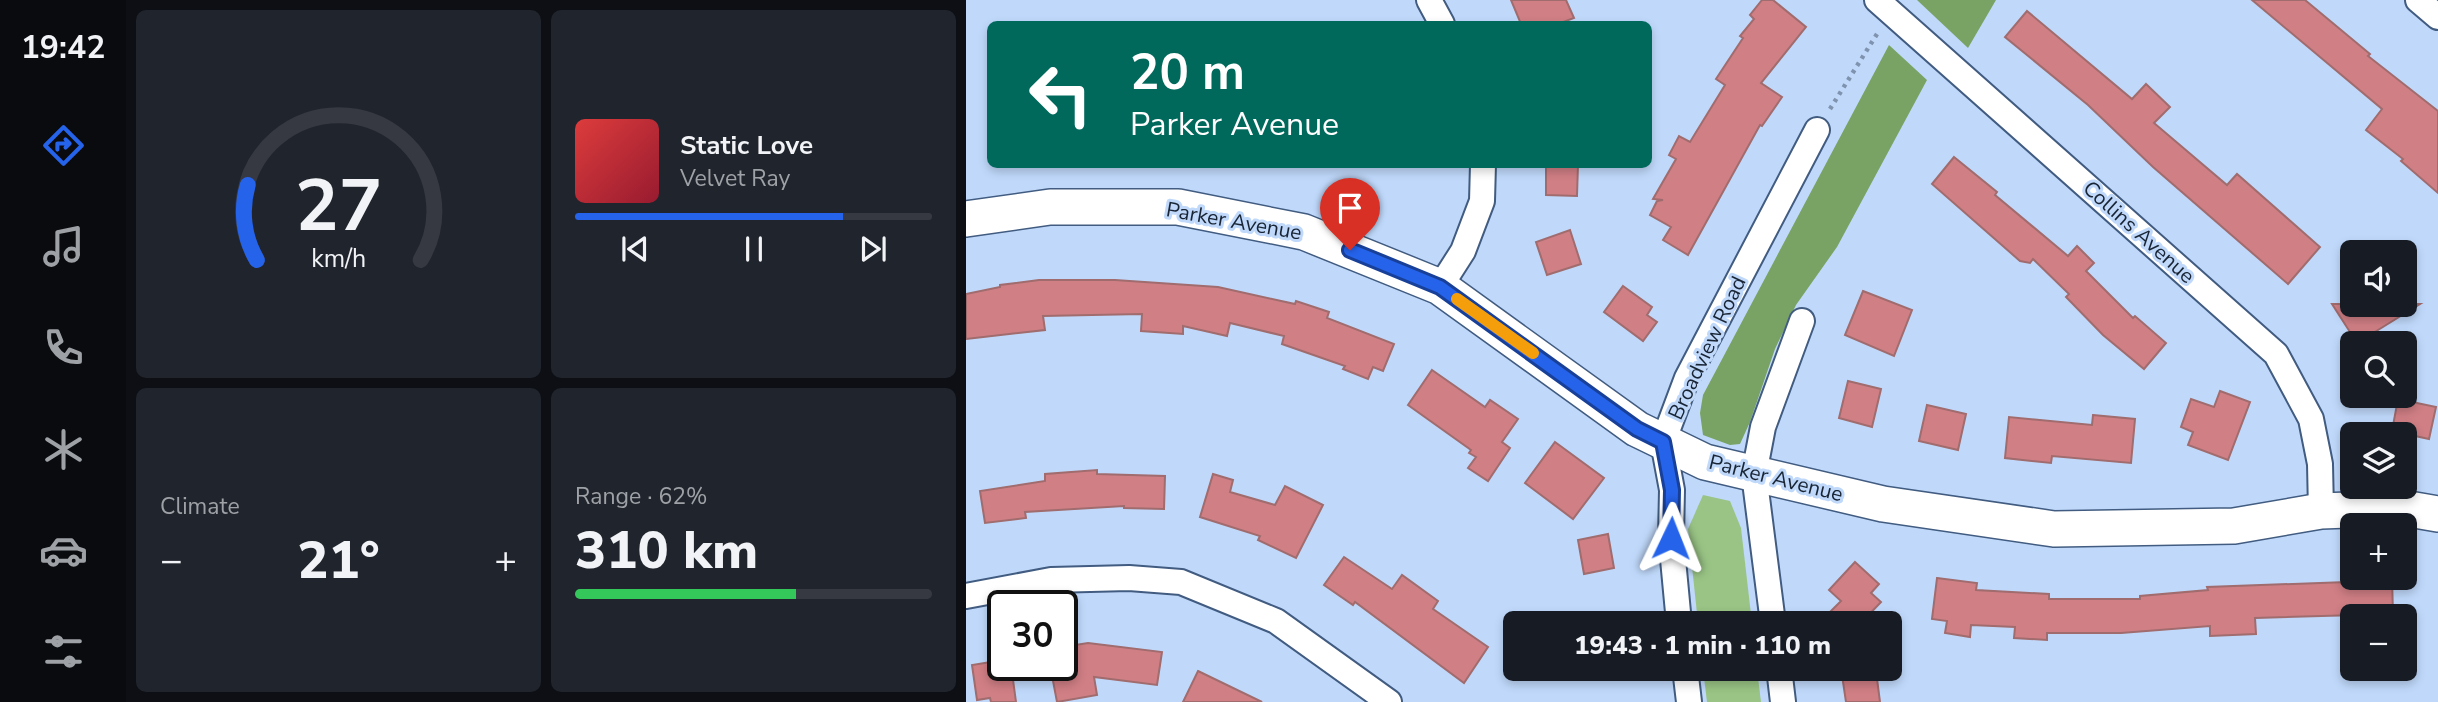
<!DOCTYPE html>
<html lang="en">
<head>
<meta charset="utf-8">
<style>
  :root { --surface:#171b24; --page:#20242c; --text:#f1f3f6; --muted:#9ea1a6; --line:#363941; --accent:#2563eb }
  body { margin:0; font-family:"Nunito Sans",sans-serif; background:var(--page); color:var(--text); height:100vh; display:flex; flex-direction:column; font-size:26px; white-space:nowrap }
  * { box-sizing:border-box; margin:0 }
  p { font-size:23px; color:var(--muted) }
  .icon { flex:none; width:38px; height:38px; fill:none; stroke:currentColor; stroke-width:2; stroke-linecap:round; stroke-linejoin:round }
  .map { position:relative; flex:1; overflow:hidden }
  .side { display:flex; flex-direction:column; gap:10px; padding:10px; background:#0d0f14; width:840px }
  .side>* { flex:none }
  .hud { position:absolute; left:21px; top:21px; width:665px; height:147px; border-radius:10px; box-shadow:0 4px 10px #0003; background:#00695c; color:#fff; overflow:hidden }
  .controls { position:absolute; left:1374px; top:240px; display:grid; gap:14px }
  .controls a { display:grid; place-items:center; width:77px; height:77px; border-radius:10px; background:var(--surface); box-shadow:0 4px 10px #0003; font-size:35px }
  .speed { position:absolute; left:21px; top:590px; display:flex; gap:14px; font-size:35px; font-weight:700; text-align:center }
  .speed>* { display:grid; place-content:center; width:91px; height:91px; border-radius:50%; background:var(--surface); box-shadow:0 4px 10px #0003; line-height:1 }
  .speed .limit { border:4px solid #111; border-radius:10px; background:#fff; color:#111 }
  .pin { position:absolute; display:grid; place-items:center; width:60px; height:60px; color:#fff; margin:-72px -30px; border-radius:50% 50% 50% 0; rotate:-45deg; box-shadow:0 0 7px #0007 }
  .pin .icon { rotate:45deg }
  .me { position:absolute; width:77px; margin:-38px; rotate:2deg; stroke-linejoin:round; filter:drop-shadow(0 0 5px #0008) }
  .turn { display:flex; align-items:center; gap:24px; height:147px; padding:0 28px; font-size:32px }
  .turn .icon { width:91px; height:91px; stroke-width:2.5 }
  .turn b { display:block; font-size:49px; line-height:60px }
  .big { font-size:52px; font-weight:800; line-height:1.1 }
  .side .tile { flex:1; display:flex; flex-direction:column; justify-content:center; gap:10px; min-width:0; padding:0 24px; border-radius:10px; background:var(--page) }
  .side .dial { align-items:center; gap:0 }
  .dial svg { height:182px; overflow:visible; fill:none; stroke:var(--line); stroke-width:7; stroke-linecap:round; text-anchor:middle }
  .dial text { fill:var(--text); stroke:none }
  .song { display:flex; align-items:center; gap:21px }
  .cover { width:84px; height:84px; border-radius:10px; background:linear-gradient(135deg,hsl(0 70% 55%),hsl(350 70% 35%)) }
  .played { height:7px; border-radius:4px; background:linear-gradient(90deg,var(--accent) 75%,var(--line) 75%) }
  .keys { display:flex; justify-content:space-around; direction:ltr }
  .heat { display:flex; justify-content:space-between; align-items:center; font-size:38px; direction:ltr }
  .charge { height:10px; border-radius:5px; background:linear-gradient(90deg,#34c759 62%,var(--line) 0) }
  .side .tiles { flex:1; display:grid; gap:10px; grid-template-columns:repeat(2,1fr) }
  .trip { position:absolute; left:537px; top:611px; width:399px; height:70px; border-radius:10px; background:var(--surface); box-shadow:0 4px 10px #0003; font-weight:800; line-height:70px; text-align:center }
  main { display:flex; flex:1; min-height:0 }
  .menu { display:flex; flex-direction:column; width:126px; justify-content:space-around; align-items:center; background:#090b0e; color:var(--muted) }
  .menu .icon { width:49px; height:49px }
  .menu .on { color:var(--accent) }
  .menu b { font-size:32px; color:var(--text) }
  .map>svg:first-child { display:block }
  .green { fill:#99c485 }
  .forest { fill:#78a364 }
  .building { fill:#d07f85; stroke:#a06c6e; stroke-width:2 }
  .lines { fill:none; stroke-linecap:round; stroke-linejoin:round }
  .street-casing { stroke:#415c80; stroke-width:28 }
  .secondary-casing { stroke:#415c80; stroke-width:38 }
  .path { stroke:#7f93ae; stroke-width:4.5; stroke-dasharray:3.5 5; stroke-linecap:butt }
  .street { stroke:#fff; stroke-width:24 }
  .secondary { stroke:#fff; stroke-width:35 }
  .route-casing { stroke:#184099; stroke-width:18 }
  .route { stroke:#2563eb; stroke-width:12 }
  .slow { stroke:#f59e0b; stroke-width:12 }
  .labels { text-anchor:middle; stroke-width:6; stroke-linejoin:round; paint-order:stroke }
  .street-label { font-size:21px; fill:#192535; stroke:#c0d9fb }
</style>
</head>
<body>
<main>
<nav class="menu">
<b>19:42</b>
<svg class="icon on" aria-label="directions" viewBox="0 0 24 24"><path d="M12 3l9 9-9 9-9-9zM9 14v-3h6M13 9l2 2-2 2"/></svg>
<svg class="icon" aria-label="music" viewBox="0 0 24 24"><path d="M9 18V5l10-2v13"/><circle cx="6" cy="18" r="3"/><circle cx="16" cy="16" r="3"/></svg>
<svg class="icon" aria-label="phone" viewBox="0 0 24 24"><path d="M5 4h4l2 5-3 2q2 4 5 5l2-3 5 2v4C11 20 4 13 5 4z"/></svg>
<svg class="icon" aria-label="climate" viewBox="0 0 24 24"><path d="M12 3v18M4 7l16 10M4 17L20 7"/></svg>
<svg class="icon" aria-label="car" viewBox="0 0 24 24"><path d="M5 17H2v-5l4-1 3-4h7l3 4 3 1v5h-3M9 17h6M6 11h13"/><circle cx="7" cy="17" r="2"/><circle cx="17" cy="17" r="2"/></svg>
<svg class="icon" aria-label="filters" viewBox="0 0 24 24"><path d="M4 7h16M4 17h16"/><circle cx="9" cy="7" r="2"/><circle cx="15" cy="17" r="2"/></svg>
</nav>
<section class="side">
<div class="tiles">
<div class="tile dial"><svg viewBox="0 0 100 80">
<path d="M14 69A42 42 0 1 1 86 69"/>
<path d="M14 69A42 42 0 0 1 10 36" stroke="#2563eb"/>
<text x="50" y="56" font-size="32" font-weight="700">27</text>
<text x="50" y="72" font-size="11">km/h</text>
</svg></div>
<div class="tile">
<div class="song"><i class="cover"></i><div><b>Static Love</b><p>Velvet Ray</p></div></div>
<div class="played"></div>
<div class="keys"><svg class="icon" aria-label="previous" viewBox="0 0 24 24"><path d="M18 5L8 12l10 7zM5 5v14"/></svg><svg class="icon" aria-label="pause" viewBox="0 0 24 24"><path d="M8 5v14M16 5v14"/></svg><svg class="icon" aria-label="next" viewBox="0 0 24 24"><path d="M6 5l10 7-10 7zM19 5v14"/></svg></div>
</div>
<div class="tile"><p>Climate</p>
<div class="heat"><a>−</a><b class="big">21°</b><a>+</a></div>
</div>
<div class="tile"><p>Range · 62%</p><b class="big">310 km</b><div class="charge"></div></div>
</div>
</section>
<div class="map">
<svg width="1472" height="702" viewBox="0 0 1472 702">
  <rect width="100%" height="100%" fill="#c0d9fb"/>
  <g class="green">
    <path d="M737,495L764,501L775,528L786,623H732L722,529Z"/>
    <path d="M737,669H791L795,702H741Z"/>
  </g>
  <g class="forest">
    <path d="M951,0H1030L1002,48Z"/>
    <path d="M923,45L961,80L871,247L830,305L809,349L784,422L774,444L764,445L737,435L734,413L737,395Z"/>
  </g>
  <g class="building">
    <path d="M545,0H600L608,18L592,24H555Z"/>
    <path d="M796,0H807L840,27L795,83L816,97L796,126L794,125L722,255L697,240L705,227L684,215L691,201L697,200L687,199L710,159L703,155L713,136L724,142L759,85L750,79L777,38L774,36L788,19L784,15Z"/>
    <path d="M1286,0H1339L1404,54L1402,56L1472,111V193L1435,161L1437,159L1400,130L1416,109Z"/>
    <path d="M1061,11L1166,99L1180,84L1204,107L1188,123L1261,185L1271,174L1354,247L1322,284L1187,167L1122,105L1039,37Z"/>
    <path d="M988,157L1031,192L1029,195L1102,256L1111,246L1128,263L1120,271L1167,318L1169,316L1200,343L1178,369L1137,335L1100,297L1103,294L1067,259L1064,263L1054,261L966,184Z"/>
    <path d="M580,164H612L611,196L580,195Z"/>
    <path d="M604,230L615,264L581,275L570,242Z"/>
    <path d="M73,280H149L252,287L329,304L330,301L363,312L361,318L428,344L417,371L407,367L402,379L377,369L379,366L316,344L318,336L264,323L261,336L217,326V334L175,331L176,314L77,316L79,330L0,339V294L34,287V285Z"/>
    <path d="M657,286L686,307L681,315L691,322L677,341L638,312Z"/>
    <path d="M897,291L946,310L928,356L879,335Z"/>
    <path d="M1366,304H1454L1391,343Z"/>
    <path d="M466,370L519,407L524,400L552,419L536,442L544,448L522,481L502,468L510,457L503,453L505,450L442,405Z"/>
    <path d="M882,381L915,389L906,427L873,418Z"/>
    <path d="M1254,391L1284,402L1262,460L1222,445L1227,432L1215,427L1225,399L1248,407Z"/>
    <path d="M1432,399L1470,407L1463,439L1426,431Z"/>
    <path d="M961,405L1000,414L992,450L953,441Z"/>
    <path d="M1127,415L1169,419L1165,463L1086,456L1085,463L1039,458L1043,417L1126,425Z"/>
    <path d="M589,442L638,478L607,519L559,483Z"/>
    <path d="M131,470V474L199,476L198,509L158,508V506L59,512L60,518L19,523L14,491L79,481V474Z"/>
    <path d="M247,474L267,480L264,492L309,505L319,486L357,505L330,558L292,540L294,536L234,517Z"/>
    <path d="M642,534L648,568L618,574L612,540Z"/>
    <path d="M378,557L426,589L436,575L472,601L467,609L522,647L498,683L389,602L387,605L358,585Z"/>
    <path d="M889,562L913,584L905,593L915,602L895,623H878L865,611L875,601L863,590Z"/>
    <path d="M971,578L1011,583L1010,590L1083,594V599H1174V596L1242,590L1241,587L1381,582V578H1426L1427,614L1289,618L1290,634L1244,636V626L1155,633H1081V640L1048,638L1049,627L1005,625L1004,637L979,633L981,621L966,619Z"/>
    <path d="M122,643L196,652L191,685L128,677L131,695L91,702L84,665H96V647Z"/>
    <path d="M37,660V665H45L50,702H25L24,698L11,700L6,665Z"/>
    <path d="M232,671L296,702H217Z"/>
    <path d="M910,671L914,702H880L876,675Z"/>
  </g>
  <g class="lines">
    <defs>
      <g id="street">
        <path d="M463,0L476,24"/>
        <path d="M911,0L1310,354L1345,419L1354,464L1355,511"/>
        <path d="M1452,0L1472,17"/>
        <path d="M474,287L497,251L516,201L517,164"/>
        <path d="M0,596L85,580L163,578L215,582L310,621L423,702"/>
        <path d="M713,623L705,538L706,490L697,442L721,378L851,130"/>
        <path d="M807,623L788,474L797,427L836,321"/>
        <path d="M719,668L723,702"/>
        <path d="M813,668L817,702"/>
      </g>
      <path id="secondary" d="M0,219L84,207H212L338,232L474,287L671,429L739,462L917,504L1088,529L1268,526L1355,511L1437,508L1472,514"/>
    </defs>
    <use href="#street" class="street-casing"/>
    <use href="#secondary" class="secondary-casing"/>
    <path class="path" d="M864,109L911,34"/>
    <use href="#street" class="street"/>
    <use href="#secondary" class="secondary"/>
  </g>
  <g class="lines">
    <defs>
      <path id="route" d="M384,250L474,287L671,429L697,442L706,490L705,538"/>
    </defs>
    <use href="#route" class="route-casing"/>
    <use href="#route" class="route"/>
    <path class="slow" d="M491,299L567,353"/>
  </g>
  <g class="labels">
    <g class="street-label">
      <text transform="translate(268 221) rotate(10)" y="7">Parker Avenue</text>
      <text transform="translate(1173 232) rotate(42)" y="7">Collins Avenue</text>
      <text transform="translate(741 348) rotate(-65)" y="7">Broadview Road</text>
      <text transform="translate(810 478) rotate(14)" y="7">Parker Avenue</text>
    </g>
  </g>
</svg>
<div class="controls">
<a><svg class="icon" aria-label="sound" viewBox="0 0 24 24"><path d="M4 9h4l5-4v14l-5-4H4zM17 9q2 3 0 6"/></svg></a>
<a><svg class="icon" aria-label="search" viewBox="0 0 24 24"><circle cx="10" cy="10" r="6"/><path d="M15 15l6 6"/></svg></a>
<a><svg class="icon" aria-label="layers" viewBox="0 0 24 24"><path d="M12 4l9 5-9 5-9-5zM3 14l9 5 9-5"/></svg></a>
<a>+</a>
<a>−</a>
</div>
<div class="speed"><div class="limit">30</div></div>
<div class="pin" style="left:384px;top:250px;background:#d93025"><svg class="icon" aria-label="arrive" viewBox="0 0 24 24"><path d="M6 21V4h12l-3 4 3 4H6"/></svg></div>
<svg class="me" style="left:705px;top:538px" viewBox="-20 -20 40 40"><path d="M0-17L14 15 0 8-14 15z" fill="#2563eb" stroke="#fff" stroke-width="4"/></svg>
<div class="trip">19:43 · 1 min · 110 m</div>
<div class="hud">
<div class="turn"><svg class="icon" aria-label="left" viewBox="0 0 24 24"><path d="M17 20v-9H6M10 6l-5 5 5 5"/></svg><div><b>20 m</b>Parker Avenue</div></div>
</div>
</div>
</main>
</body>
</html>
